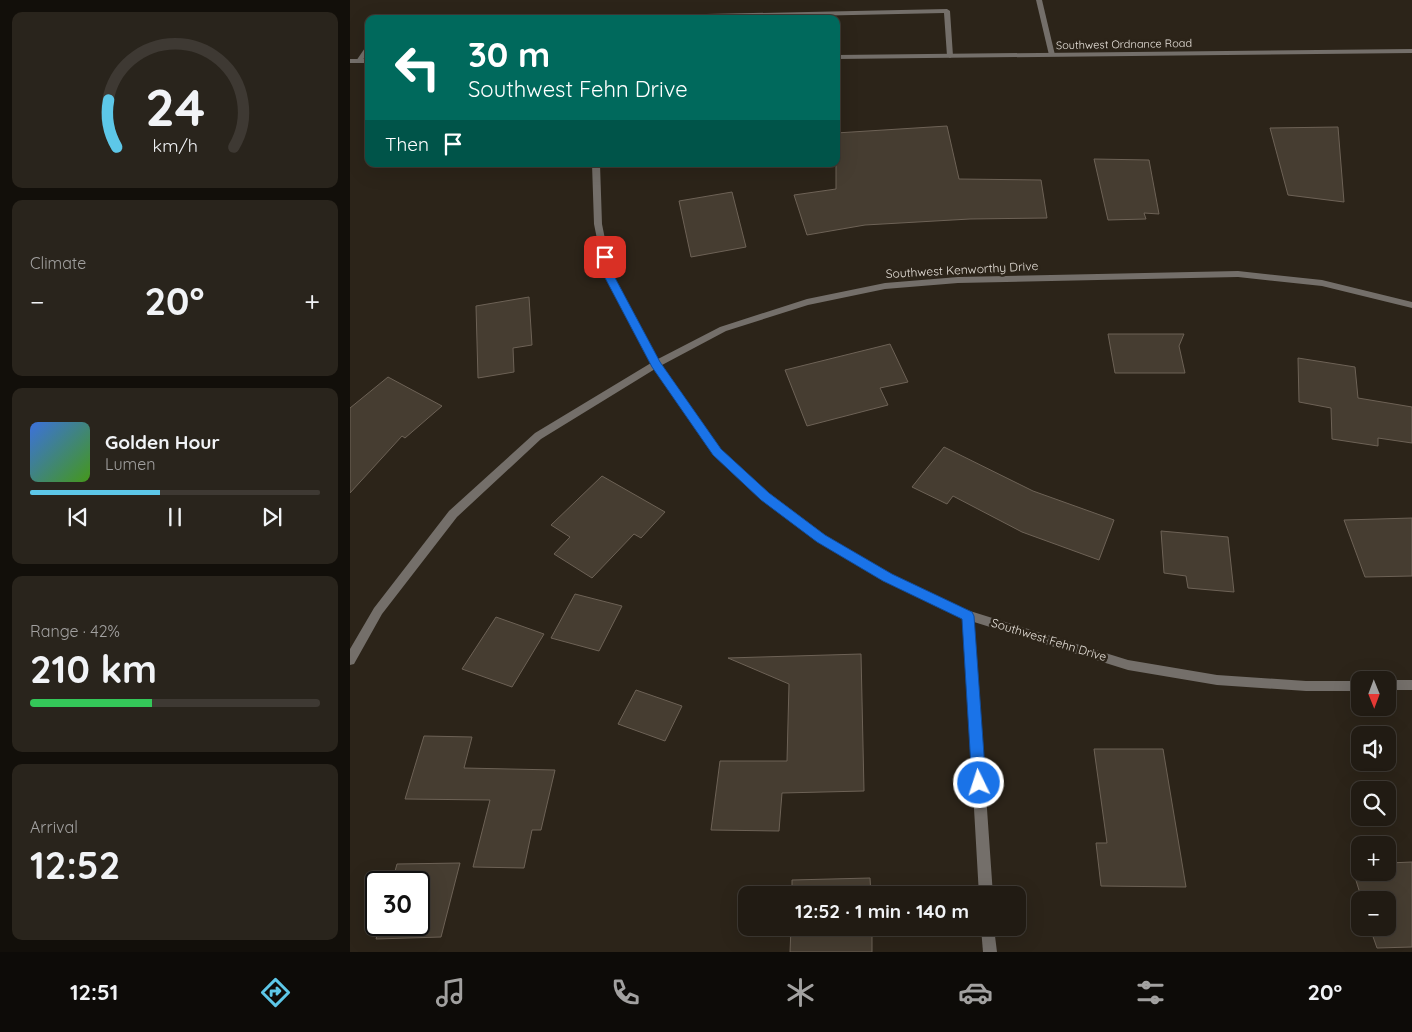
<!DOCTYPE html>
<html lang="en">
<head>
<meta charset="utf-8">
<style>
  :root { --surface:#211b13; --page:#29241c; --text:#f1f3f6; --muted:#a2a1a0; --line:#3e3933; --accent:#5dc7e8 }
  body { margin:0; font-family:Quicksand,sans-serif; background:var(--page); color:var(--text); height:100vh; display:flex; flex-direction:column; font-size:19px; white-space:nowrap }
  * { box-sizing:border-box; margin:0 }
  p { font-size:16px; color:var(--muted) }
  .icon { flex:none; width:28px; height:28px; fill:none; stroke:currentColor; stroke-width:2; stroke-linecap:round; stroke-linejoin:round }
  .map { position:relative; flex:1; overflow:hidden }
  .side { display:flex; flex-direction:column; gap:12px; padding:12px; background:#120f0a; width:350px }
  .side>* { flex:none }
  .top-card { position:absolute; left:15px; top:15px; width:475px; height:152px; border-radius:10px; box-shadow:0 5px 20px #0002,0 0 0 1px var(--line); background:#00695c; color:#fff; overflow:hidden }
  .needle { width:32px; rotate:179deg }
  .fabs { position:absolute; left:1001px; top:671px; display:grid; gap:10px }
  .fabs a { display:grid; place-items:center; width:45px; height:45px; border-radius:10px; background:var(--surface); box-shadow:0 5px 20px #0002,0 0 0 1px var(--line); font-size:25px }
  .speed { position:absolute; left:15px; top:871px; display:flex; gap:10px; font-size:25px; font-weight:700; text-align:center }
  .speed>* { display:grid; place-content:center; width:65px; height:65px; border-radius:50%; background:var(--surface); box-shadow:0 5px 20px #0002,0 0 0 1px var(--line); line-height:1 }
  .speed .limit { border:2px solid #111; border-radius:8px; background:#fff; color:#111 }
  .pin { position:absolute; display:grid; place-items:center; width:42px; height:42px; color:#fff; margin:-21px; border-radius:10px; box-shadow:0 2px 8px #0006 }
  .me { position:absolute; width:55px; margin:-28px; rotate:356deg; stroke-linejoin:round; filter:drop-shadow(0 0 4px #0008) }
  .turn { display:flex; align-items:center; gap:18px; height:105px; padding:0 20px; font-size:22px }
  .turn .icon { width:65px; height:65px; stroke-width:2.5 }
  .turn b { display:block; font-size:35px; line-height:42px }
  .then { display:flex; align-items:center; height:48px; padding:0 20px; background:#0003; gap:10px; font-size:19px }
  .big { font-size:38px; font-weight:700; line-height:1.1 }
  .side .widget { flex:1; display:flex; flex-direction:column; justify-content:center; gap:8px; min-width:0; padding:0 18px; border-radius:10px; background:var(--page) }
  .side .dial { align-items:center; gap:0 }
  .dial svg { height:130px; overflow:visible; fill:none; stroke:var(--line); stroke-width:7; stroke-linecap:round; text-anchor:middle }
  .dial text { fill:var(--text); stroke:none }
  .song { display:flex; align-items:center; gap:15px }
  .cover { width:60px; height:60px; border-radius:8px; background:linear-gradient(135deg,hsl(220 70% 55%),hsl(100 70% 35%)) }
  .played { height:5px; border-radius:2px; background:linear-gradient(90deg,var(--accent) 45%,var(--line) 45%) }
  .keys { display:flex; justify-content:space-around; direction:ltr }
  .heat { display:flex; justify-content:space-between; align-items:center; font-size:28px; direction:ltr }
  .charge { height:8px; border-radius:4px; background:linear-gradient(90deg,#34c759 42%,var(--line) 0) }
  .trip { position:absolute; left:388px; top:886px; width:288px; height:50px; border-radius:10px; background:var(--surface); box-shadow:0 5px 20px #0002,0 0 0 1px var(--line); font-weight:700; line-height:50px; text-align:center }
  .tabs { display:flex; height:80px; justify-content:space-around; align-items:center; background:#0d0b08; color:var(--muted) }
  .tabs .icon { width:35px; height:35px }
  .tabs .on { color:var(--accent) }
  .tabs b { font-size:22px; color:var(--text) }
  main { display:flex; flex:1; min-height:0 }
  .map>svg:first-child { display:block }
  .building { fill:#463d31; stroke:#6d6256 }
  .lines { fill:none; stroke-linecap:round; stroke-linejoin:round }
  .service { fill:#746f6a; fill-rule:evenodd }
  .minor { fill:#746f6a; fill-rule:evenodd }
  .tertiary { fill:#746f6a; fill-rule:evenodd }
  .route { fill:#1a73e8; stroke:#114b97 }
  .labels { text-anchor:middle; stroke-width:5; stroke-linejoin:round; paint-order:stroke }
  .far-street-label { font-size:11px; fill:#e6e0d9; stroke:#2c2419 }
  .street-label { font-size:12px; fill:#e6e0d9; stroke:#2c2419 }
</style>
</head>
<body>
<main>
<section class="side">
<div class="widget dial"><svg viewBox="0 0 100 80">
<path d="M14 69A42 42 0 1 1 86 69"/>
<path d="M14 69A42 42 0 0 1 9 40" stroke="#5dc7e8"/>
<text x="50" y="56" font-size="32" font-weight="700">24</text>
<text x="50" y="72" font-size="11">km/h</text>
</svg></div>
<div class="widget"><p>Climate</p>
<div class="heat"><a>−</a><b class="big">20°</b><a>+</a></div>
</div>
<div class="widget">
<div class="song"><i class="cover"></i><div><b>Golden Hour</b><p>Lumen</p></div></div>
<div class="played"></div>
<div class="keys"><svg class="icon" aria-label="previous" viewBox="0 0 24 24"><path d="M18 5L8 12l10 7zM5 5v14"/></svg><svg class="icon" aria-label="pause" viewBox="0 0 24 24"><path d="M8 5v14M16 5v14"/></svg><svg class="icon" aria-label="next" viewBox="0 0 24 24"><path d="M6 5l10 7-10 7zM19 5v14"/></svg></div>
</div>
<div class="widget"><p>Range · 42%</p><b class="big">210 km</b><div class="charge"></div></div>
<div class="widget"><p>Arrival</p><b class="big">12:52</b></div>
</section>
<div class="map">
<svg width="1062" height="952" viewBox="0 0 1062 952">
  <rect width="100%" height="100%" fill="#2c2419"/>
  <g class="building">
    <path d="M597,126L609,179L691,180L697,218L620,219L515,225L457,235L444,195L486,189V133Z"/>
    <path d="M988,127L994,202L938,195L920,128Z"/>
    <path d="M744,159L799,160L809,214L794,213L796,219L758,220Z"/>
    <path d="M382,192L396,247L341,257L329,201Z"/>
    <path d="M179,297L182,345L163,348L164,372L128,378L126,306Z"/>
    <path d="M758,334H834L829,346L835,373H765Z"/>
    <path d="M540,344L558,382L530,388L538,405L457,426L435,370Z"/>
    <path d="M948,358L1005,367L1008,398L1062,407V443L1028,438V446L982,439L981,408L949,402Z"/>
    <path d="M38,377L92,406L55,438L52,436L0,493V408Z"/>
    <path d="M594,447L683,491L764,520L749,560L672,532L603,496L597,504L562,487Z"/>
    <path d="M252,476L315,512L291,538L284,534L242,578L204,554L220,537L201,525Z"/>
    <path d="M1062,518V576L1015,577L994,520Z"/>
    <path d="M811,531L878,537L884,592L838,588L836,576L814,573Z"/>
    <path d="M225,594L272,606L249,651L201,638Z"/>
    <path d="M146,617L194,634L162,687L112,669Z"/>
    <path d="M511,654L514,791L432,793L429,831L361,830L370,761H437L439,684L378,658Z"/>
    <path d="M286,690L332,706L315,741L268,724Z"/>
    <path d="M74,736L122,737L114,768L205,770L191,830H182L174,868L123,867L140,800L55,799Z"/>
    <path d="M744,749H813L836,887L751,886L746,843H757Z"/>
    <path d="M1062,862V947L1027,948L1020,928H1038V900H1012L1001,864H1010V872H1038V863Z"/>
    <path d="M110,863L91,937L26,939L30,925H69V882H42L47,864Z"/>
    <path d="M520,878L521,895H442V880Z"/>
    <path d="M441,928H522V952H440Z"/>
  </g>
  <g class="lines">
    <g class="service">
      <path d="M597,9L600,11L603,56L600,58L597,56L594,13L323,19H214L217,17Z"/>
      <path d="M19,44V52L11,62H7L6,61L17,45Z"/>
    </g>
    <g class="minor">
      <path d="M686,0H692L705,55L704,56L699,55Z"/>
      <path d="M242,164H250L252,224L262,274L308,359L370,327L457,299L535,283L608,277L888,271L972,280L1062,302V308L972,286L888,277L608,283L535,289L458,305L376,331L312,365L370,449L419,493L475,535L541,575L620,611L778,660L867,675L956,681H1010V691H956L867,685L778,670L624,622L643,895H629L613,618L533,581L467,541L411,499L364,455L305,369L191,439L107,517L32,614L4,664L0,665V649L24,608L99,511L185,433L301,363L254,274L244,224Z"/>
      <path d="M1037,680H1062V690H1038Z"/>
      <path d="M631,928H644L647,952H633Z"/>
    </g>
    <g class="tertiary">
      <path d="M1062,49V53L486,59V55Z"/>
      <rect x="0" y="59" width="19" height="4"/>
    </g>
  </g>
  <path class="route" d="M255,254L259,257L263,274L310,362L371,449L419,493L475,535L542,574L622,612L624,616L636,783L634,788L629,790L624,788L622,783L612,619L533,581L467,542L411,500L363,455L302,367L253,274L250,257Z"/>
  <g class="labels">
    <g class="far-street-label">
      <text transform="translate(774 44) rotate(-1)" y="4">Southwest Ordnance Road</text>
    </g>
    <g class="street-label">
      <text transform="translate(612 270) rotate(-3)" y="4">Southwest Kenworthy Drive</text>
      <text transform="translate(699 640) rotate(17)" y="4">Southwest Fehn Drive</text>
    </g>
  </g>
</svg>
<div class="fabs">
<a><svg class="needle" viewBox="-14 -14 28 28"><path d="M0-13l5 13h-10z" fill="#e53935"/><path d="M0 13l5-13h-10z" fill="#a2a1a0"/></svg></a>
<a><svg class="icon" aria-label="sound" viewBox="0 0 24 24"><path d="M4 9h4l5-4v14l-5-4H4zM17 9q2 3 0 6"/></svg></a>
<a><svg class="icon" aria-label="search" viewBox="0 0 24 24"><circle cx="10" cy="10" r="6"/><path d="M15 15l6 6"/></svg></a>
<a>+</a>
<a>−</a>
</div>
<div class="speed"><div class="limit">30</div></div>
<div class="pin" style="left:255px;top:257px;background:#d93025"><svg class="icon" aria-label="arrive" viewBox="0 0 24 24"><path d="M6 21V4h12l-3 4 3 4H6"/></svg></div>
<svg class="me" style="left:629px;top:783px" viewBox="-20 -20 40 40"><circle r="17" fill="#1a73e8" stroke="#fff" stroke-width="3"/><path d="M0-11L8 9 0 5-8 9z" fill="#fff"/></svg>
<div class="trip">12:52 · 1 min · 140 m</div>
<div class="top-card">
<div class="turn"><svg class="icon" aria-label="left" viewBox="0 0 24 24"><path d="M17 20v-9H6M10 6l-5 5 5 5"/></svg><div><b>30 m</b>Southwest Fehn Drive</div></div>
<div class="then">Then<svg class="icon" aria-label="arrive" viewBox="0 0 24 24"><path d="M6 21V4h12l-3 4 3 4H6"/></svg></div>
</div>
</div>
</main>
<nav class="tabs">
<b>12:51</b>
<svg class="icon on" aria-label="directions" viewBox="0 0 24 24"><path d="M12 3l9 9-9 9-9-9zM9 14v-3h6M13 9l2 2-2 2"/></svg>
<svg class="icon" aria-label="music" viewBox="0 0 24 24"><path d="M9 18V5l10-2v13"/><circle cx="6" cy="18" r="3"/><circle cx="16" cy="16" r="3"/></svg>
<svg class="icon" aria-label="phone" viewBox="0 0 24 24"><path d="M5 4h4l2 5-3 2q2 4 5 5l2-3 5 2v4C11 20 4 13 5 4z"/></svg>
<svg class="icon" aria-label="climate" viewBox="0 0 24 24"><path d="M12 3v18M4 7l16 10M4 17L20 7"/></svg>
<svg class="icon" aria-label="car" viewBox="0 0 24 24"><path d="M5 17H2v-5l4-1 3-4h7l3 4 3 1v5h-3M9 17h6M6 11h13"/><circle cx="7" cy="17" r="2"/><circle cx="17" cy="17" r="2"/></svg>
<svg class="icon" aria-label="filters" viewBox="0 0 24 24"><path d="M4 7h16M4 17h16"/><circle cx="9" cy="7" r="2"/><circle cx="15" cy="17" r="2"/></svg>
<b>20°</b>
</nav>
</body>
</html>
